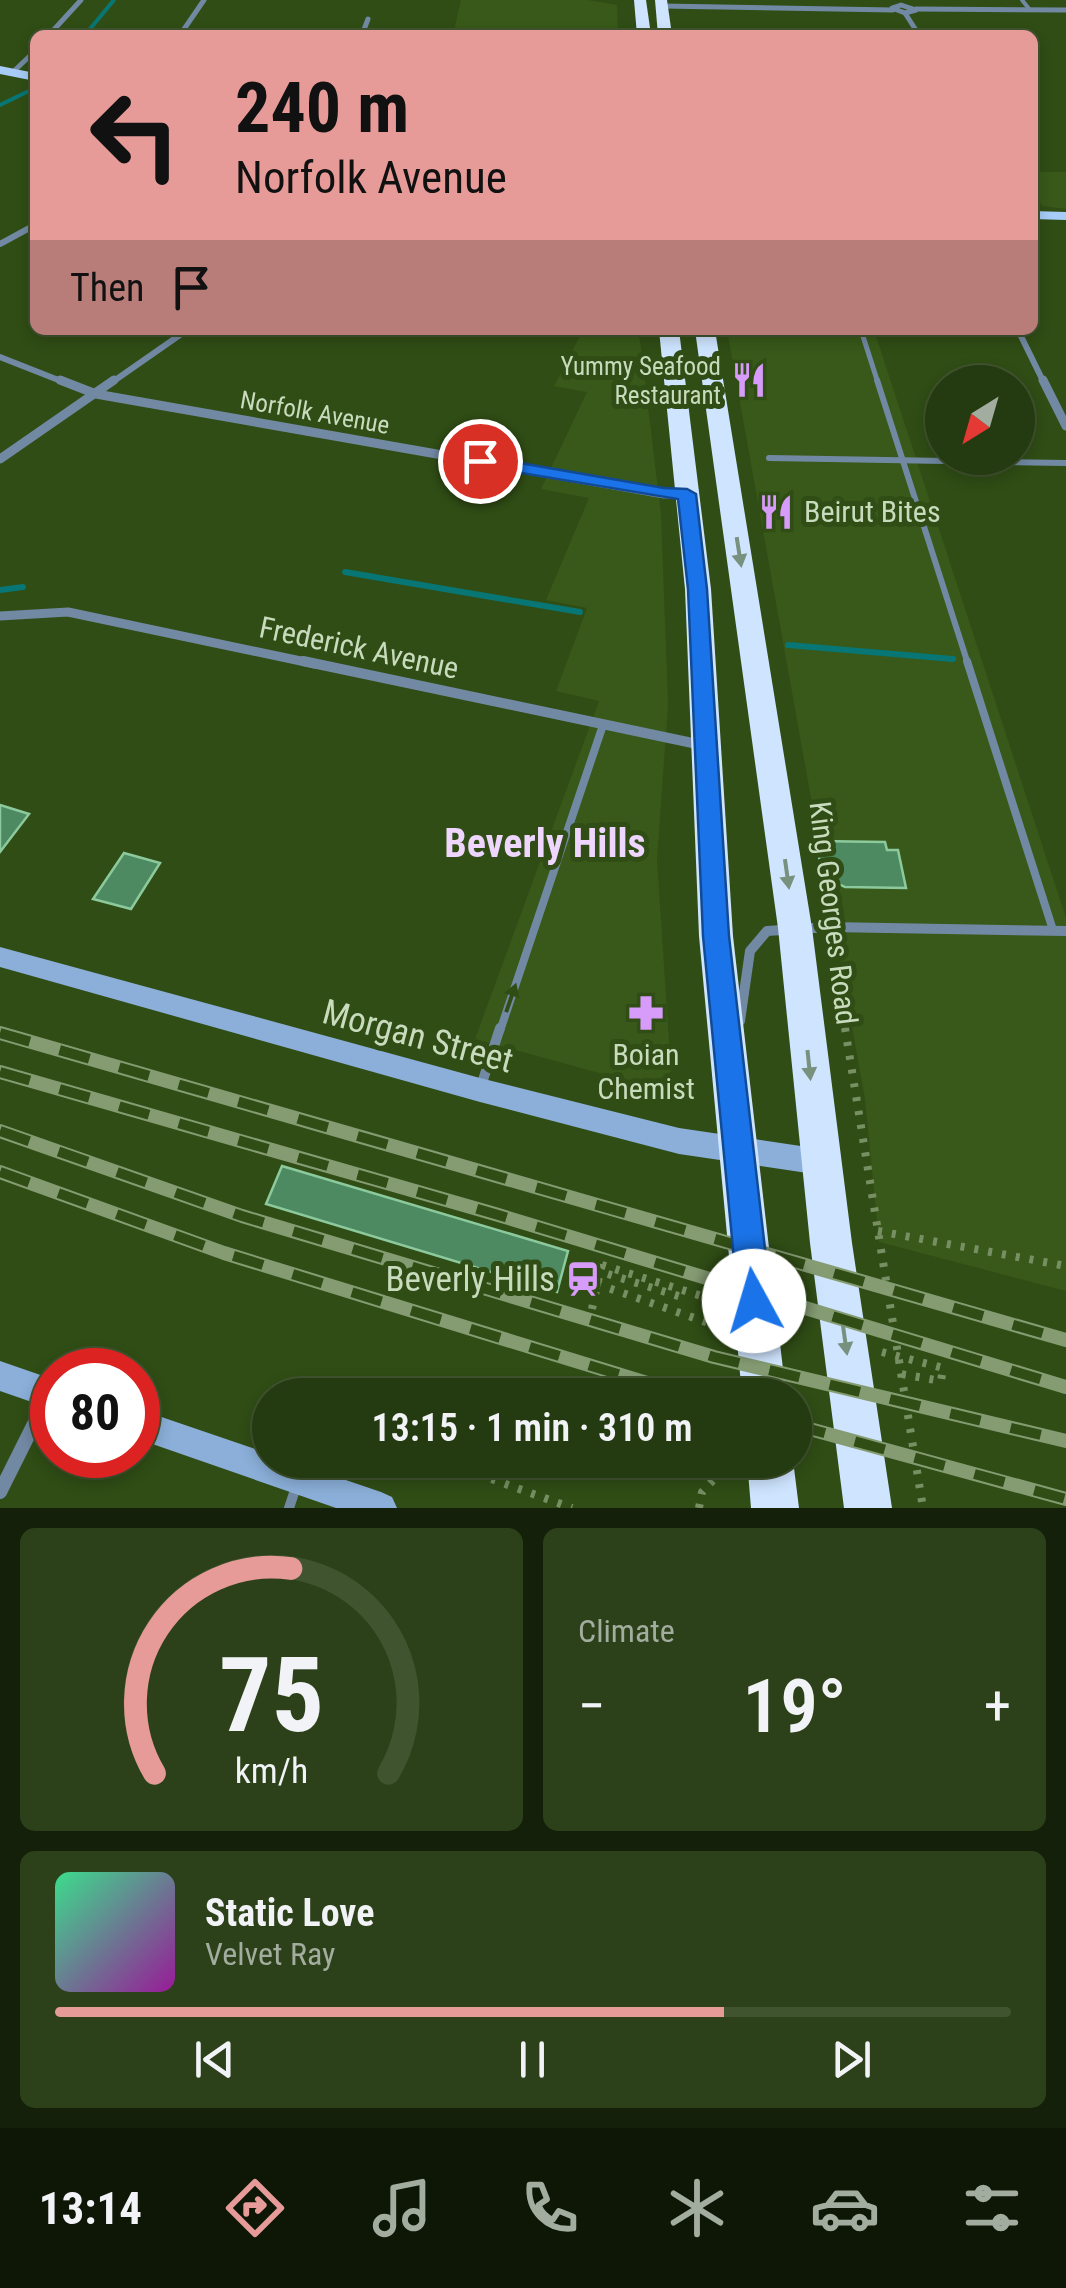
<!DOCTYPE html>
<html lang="en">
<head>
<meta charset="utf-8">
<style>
  :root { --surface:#243a10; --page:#2c4119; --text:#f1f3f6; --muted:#a3ad9f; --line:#415430; --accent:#e69b98 }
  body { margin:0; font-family:"Roboto Condensed",sans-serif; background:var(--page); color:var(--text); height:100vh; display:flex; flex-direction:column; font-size:38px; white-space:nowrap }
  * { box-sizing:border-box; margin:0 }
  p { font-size:32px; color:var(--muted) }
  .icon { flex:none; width:55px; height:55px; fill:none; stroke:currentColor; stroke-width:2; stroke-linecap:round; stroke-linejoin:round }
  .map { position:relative; height:1508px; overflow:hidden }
  .sheet { display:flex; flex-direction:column; gap:20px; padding:20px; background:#142009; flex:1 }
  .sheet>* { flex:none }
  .guide { position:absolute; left:30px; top:30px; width:1008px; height:305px; border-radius:15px; box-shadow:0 5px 15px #0003,0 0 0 2px var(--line); background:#e69b98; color:#111; overflow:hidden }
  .needle { width:65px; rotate:217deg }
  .controls { position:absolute; left:925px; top:365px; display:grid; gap:20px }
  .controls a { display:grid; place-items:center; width:110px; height:110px; border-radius:50%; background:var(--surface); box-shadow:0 5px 15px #0003,0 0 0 2px var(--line); font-size:50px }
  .speed { position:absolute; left:30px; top:1348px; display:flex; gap:20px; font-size:50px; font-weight:700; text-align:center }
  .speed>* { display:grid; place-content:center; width:130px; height:130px; border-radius:50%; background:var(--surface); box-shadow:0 5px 15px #0003,0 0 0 2px var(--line); line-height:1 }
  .speed .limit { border:15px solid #d22; background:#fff; color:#111 }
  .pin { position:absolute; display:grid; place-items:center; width:85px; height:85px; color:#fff; margin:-42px; border:5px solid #fff; border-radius:50%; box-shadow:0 2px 10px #0007 }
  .me { position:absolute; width:110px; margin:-55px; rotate:354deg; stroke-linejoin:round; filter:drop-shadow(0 0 8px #0008) }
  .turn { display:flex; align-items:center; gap:35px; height:210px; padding:0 40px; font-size:45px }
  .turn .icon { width:130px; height:130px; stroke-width:2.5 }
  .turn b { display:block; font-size:70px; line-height:85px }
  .then { display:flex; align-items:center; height:95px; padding:0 40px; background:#0003; gap:20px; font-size:38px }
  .big { font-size:75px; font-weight:600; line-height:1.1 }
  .sheet .tile { flex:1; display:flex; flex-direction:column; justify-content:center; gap:15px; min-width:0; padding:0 35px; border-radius:15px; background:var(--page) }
  .sheet .dial { align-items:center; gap:0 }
  .dial svg { height:260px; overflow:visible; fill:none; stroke:var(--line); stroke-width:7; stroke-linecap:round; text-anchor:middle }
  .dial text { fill:var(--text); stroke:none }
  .song { display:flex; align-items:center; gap:30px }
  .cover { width:120px; height:120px; border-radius:15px; background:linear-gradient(135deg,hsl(150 70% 55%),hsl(300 70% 35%)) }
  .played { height:10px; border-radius:5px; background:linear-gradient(90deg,var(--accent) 70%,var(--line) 70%) }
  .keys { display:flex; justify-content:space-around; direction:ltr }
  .heat { display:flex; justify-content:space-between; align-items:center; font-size:55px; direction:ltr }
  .sheet .tiles { flex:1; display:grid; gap:20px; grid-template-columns:1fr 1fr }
  .tile:last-child { grid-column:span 2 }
  .trip { position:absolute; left:252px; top:1378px; width:560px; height:100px; border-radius:50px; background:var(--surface); box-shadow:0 5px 15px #0003,0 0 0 2px var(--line); font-weight:600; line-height:100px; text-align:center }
  .tab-bar { display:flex; height:160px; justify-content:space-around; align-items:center; background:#0e1706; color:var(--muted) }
  .tab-bar .icon { width:70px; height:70px }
  .tab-bar .current { color:var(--accent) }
  .tab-bar b { font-size:45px; color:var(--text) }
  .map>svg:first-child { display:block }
  .built { fill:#385919 }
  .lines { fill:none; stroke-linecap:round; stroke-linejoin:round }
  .stream-far1 { stroke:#087674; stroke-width:4 }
  .stream { stroke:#087674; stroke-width:6 }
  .building { fill:#4e8a61; stroke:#8cca9e; stroke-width:2.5 }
  .path-far1 { stroke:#778f63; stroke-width:5; stroke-dasharray:2.5 8; stroke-linecap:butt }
  .path { stroke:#778f63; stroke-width:8; stroke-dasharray:4 10; stroke-linecap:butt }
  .lane-far4 { stroke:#7289a4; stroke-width:4 }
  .lane-far3 { stroke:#7289a4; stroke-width:5 }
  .lane-far2 { stroke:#7289a4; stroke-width:6 }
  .lane-far1 { stroke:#7289a4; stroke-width:8 }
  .lane { stroke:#7289a4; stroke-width:10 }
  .street-far4 { stroke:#7289a4; stroke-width:5 }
  .street-far3 { stroke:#7289a4; stroke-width:6 }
  .street-far2 { stroke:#7289a4; stroke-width:9 }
  .street-far1 { stroke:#7289a4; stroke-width:10 }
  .street { stroke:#7289a4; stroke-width:14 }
  .secondary { fill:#8bafd9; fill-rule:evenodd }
  .primary { fill:#a7ccf7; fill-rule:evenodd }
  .highway { fill:#cfe5ff; fill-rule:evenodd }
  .rail-casing { stroke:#859c73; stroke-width:14 }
  .rail { stroke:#304d15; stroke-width:10; stroke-dasharray:31; stroke-linecap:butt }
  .oneway { fill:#78917e }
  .oneway2 { fill:#304d15 }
  .route { fill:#1a73e8; stroke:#114b97; stroke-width:2.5 }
  .labels { text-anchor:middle; stroke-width:10; stroke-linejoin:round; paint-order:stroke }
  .far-poi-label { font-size:25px; fill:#c9dbbd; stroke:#304d15; text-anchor:end }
  .far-street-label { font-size:25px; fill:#c9dbbd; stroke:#304d15 }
  .poi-label { font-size:30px; fill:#c9dbbd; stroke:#304d15; text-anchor:start }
  .street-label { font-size:30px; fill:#c9dbbd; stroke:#304d15 }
  .near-street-label { font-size:35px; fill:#c9dbbd; stroke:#304d15 }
  .near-poi-label { font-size:35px; fill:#c9dbbd; stroke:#304d15; text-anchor:end }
  .district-label { font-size:40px; font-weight:bold; fill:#efd6fe; stroke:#304d15 }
</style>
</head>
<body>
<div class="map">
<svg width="1066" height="1508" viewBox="0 0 1066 1508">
  <rect width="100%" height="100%" fill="#304d15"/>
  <g class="built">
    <path d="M461,0H588L617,5L618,35H453Z"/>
    <path d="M1033,172H1066V209L1042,206L1033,188Z"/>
    <path d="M583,330H635L640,340L661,514L668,704L657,860L671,1071L657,1089L475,1039L599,701L556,691L587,608L546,600L589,498L541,489L587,392L554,386Z"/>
    <path d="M727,330H874L1066,918V1291L879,1242L865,1099Z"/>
  </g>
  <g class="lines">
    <g class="stream-far1">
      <path d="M85,35L114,0"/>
      <path d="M0,105L33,89"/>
    </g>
    <g class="stream">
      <path d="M345,572L580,612"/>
      <path d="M0,590L23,587"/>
      <path d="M788,645L953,659"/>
    </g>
  </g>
  <g class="building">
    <path d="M0,805L29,814L0,852Z"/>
    <path d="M816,841L885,842L887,850H898L906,888L845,887L831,880L821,868Z"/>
    <path d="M124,853L160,863L131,909L93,899Z"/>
    <path d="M282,1166L568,1251L557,1292L266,1204Z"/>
  </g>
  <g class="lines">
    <path class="path-far1" d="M833,954L845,1031"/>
    <g class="path">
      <path d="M845,1028L923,1508"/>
      <path d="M878,1231L1066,1266"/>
      <path d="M602,1265L724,1303"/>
      <path d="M608,1274L688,1299"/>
      <path d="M597,1284L723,1328"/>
      <path d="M592,1309L603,1258"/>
      <path d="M882,1352L943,1368L941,1381L901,1374"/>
      <path d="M439,1460L572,1508"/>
      <path d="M699,1508L702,1492L730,1462"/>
    </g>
    <path class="lane-far4" d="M1022,0L1030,10"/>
    <path class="lane-far3" d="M861,330L878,383"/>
    <g class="lane-far2">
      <path d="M877,380L968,664"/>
      <path d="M769,458L1066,463"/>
    </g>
    <g class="lane-far1">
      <path d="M967,661L1053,930"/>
      <path d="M500,1031L603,725"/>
    </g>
    <g class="lane">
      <path d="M481,1086L500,1028"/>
      <path d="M289,1508L297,1484"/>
    </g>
    <g class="street-far4">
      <path d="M901,5L916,10L905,13L892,8Z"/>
      <path d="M662,6L893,10"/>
      <path d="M916,9L1066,10"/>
      <path d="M905,13L919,35"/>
      <path d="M49,35L81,0"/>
      <path d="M180,35L204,0"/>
      <path d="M362,35L368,19"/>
      <path d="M13,72L35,51"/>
    </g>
    <g class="street-far3">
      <path d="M0,244L35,225"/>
      <path d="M1018,330L1044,383"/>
      <path d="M0,357L66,383"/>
      <path d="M111,383L187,330"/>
    </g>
    <g class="street-far2">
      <path d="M60,380L96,394L664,494H686"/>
      <path d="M1043,380L1066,426"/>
      <path d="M0,459L114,380"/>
      <path d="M0,616L68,612L315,664"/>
    </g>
    <g class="street-far1">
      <path d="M303,661L702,745"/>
      <path d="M740,1021L750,951L767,931L829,927L1066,931"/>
    </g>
    <path class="street" d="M0,1492L49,1394"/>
    <g class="secondary">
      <path d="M0,947L480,1078L679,1128L821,1149L830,1153L834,1162L830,1171L821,1175L679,1154L480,1102L0,967Z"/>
      <path d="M0,1361L52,1379V1409L0,1391Z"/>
      <path d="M138,1409L270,1454V1460H287L381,1492L392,1497L397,1508H336L138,1439Z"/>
    </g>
    <g class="primary">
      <path d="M0,66L35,73V81L0,74Z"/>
      <path d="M1032,211L1066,212V220L1032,219Z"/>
    </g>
    <g class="highway">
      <path d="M634,0H646L651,35H637Z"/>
      <path d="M655,0H667L672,35H658Z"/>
      <path d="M659,330H679L711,589L733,936L786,1395H742L699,936L685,589Z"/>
      <path d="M695,330H715L812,928L852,1243L892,1508H844L810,1243L778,928Z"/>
      <path d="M747,1460H793L799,1508H751Z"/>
    </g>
    <defs>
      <g id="rail">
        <path d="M0,1033L1066,1340"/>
        <path d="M0,1072L495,1214L1066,1387"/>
        <path d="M0,1131L242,1216L714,1357L1066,1441"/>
        <path d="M0,1172L224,1253L686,1395"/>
        <path d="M795,1425L1066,1499"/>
      </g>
    </defs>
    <use href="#rail" class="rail-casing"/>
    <use href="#rail" class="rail"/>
  </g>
  <defs><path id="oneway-solid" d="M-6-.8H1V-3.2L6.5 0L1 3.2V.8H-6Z" transform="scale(2.5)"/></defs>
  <g class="oneway">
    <use href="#oneway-solid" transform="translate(739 552) rotate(81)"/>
    <use href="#oneway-solid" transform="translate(787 874) rotate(82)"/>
    <use href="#oneway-solid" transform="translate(809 1065) rotate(84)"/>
    <use href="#oneway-solid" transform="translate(845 1340) rotate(82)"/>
  </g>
  <use class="oneway2" href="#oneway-solid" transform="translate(511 998) rotate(-71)"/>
  <path class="route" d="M480,456L664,488L687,489L696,494L707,589L729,936L771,1301L766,1312L754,1317L743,1312L738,1301L703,936L688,589L678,499L474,465L471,461Z"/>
  <defs>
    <symbol id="restaurant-bare" viewBox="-9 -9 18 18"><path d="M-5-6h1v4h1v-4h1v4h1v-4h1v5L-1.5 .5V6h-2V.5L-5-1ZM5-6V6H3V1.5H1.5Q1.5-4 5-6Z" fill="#d79bf9" stroke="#304d15" stroke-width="2.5" paint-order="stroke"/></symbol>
    <symbol id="pharmacy-bare" viewBox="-9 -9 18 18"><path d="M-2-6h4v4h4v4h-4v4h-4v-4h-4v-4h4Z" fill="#d79bf9" stroke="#304d15" stroke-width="2.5" paint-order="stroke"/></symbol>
    <symbol id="station-bare" viewBox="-9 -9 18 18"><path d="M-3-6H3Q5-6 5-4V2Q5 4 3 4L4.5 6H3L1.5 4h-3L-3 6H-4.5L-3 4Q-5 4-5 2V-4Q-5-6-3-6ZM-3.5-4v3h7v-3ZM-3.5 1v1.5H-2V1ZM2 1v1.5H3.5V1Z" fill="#d79bf9" stroke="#304d15" stroke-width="2.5" paint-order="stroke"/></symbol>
  </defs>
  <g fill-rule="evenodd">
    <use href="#restaurant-bare" x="724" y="355" width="50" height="50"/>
    <use href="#restaurant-bare" x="751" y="487" width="50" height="50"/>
    <use href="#pharmacy-bare" x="621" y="988" width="50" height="50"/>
    <use href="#station-bare" x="558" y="1254" width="50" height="50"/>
  </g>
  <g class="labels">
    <g class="far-poi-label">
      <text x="721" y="375">Yummy Seafood<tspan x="721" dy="29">Restaurant</tspan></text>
    </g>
    <g class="far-street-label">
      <text transform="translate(315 412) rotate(10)" y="9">Norfolk Avenue</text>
    </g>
    <g class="poi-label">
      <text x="804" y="522">Beirut Bites</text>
      <text x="646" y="1065" text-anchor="middle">Boian<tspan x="646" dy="34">Chemist</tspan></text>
    </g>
    <g class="street-label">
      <text transform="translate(359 648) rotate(12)" y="10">Frederick Avenue</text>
      <text transform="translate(833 913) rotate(83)" y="10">King Georges Road</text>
    </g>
    <g class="near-street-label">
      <text transform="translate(418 1036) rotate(15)" y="12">Morgan Street</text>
    </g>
    <g class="near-poi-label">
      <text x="555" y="1291">Beverly Hills</text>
    </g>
    <g class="district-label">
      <text x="545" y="857">Beverly Hills</text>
    </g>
  </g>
</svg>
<div class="controls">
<a><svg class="needle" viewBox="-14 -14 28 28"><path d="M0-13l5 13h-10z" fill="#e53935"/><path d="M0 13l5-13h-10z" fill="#a3ad9f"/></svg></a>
</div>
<div class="speed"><div class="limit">80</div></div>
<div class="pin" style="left:480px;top:461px;background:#d93025"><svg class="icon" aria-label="arrive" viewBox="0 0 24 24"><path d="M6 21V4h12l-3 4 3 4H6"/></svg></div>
<svg class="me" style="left:754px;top:1301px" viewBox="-20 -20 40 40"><circle r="19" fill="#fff"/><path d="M0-13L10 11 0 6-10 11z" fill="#1a73e8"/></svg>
<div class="trip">13:15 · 1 min · 310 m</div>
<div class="guide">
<div class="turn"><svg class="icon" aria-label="left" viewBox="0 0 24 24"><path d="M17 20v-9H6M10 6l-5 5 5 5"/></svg><div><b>240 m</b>Norfolk Avenue</div></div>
<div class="then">Then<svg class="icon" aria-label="arrive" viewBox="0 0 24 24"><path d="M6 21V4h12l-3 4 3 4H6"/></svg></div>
</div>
</div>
<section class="sheet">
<div class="tiles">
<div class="tile dial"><svg viewBox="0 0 100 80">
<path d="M14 69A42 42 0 1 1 86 69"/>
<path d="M14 69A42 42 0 0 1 56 6" stroke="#e69b98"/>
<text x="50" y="56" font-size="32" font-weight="700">75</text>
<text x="50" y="72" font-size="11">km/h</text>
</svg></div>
<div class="tile"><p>Climate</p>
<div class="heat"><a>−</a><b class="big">19°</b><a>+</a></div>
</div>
<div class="tile">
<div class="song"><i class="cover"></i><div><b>Static Love</b><p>Velvet Ray</p></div></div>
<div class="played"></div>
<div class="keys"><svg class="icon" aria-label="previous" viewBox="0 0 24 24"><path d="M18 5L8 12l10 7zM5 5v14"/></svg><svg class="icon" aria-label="pause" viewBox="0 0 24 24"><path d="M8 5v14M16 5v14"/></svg><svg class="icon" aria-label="next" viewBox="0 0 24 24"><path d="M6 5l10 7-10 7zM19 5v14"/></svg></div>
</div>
</div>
</section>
<nav class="tab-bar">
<b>13:14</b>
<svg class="icon current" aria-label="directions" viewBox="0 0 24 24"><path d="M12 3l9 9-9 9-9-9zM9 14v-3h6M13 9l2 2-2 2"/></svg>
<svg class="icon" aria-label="music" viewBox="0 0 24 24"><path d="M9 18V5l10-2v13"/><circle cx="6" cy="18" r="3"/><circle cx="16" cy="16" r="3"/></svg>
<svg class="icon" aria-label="phone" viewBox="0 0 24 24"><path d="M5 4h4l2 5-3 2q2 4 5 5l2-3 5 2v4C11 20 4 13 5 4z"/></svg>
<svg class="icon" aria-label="climate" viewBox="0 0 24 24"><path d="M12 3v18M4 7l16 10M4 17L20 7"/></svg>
<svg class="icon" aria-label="car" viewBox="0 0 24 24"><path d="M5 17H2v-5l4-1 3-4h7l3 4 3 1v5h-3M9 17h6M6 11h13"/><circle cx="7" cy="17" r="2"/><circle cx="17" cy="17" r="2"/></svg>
<svg class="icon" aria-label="filters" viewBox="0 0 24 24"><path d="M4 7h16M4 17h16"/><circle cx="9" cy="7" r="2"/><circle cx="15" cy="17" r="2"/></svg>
</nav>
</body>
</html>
